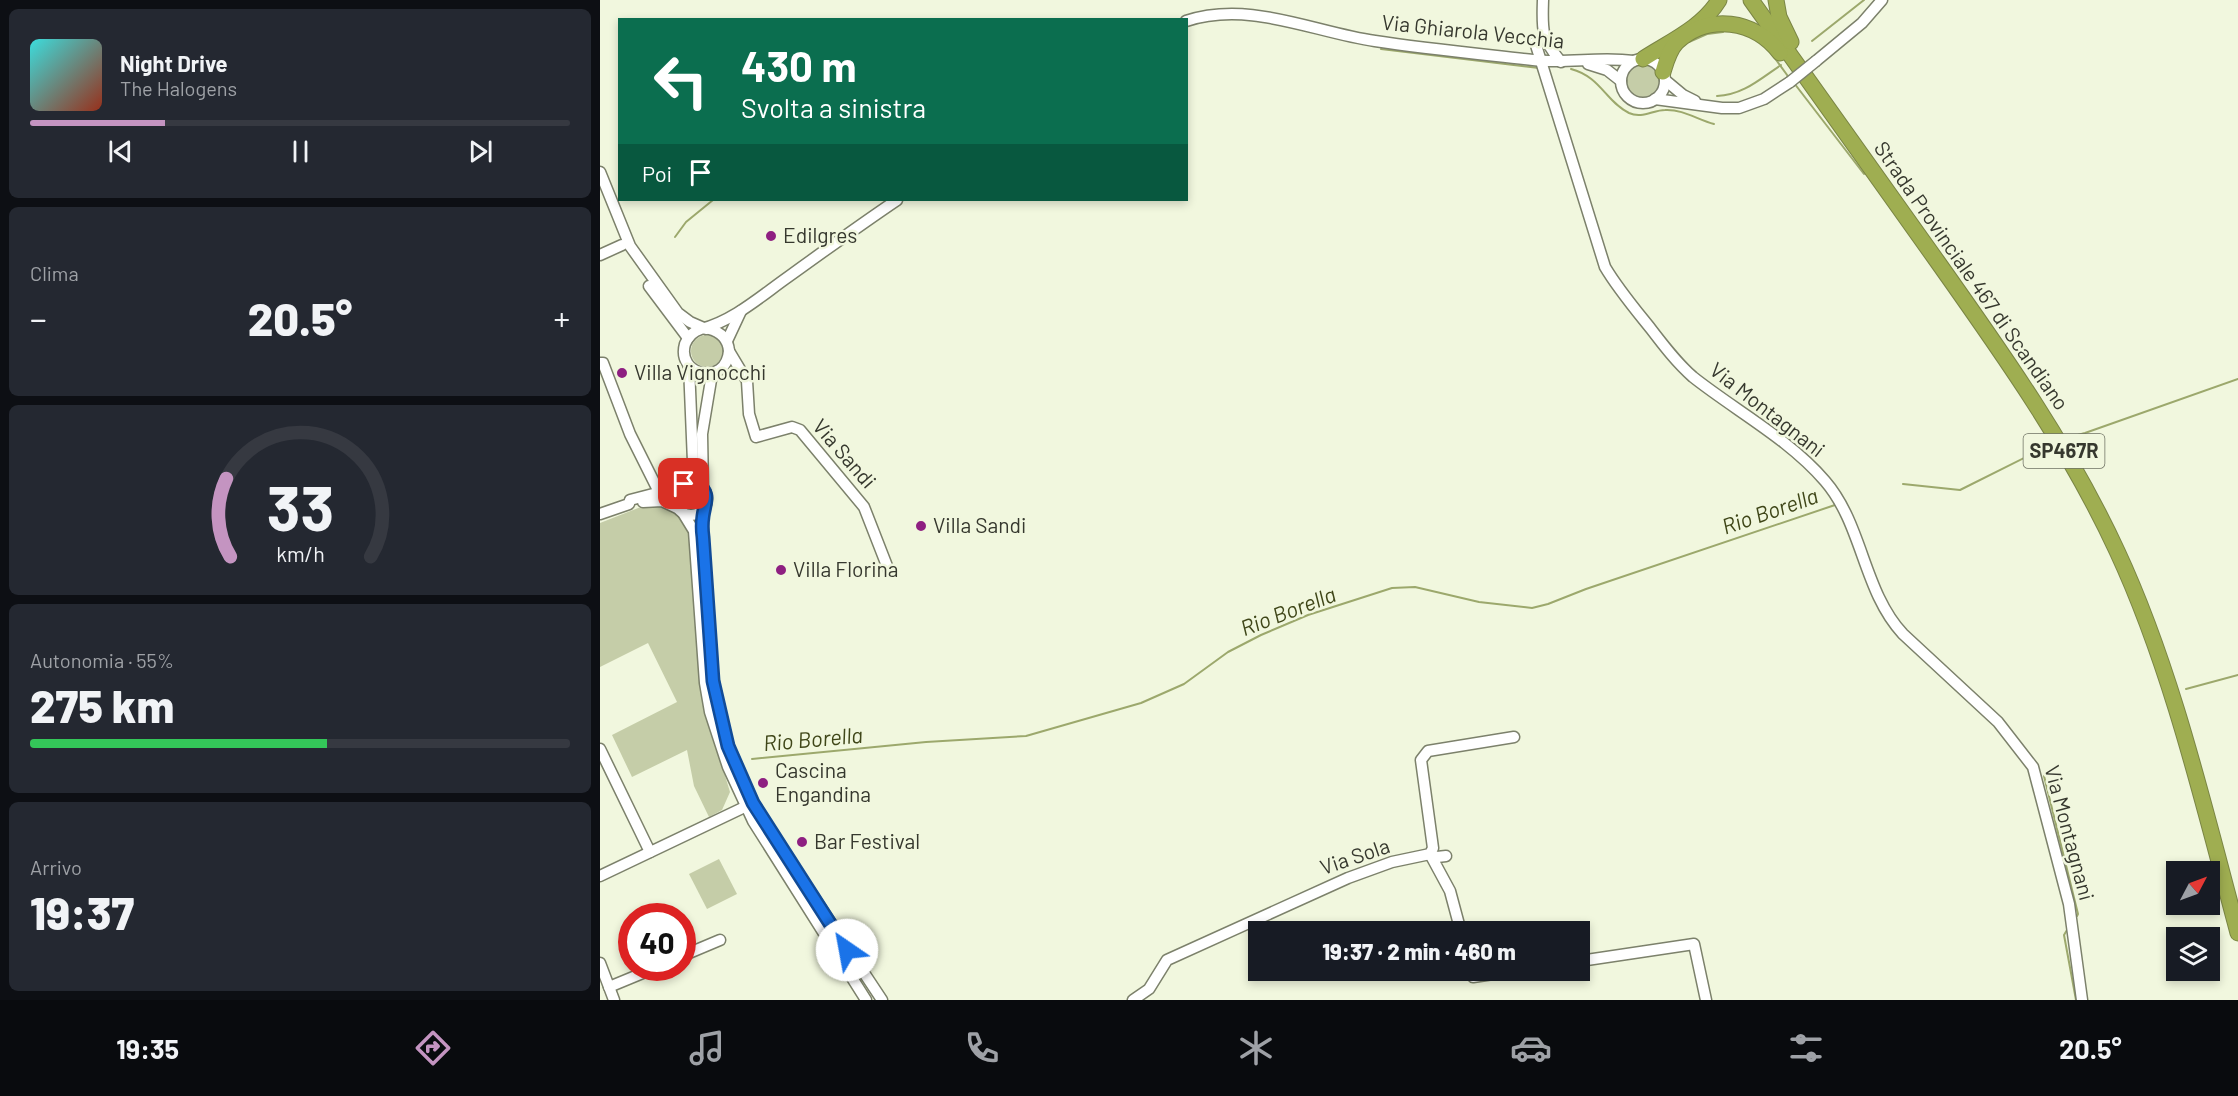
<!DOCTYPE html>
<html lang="it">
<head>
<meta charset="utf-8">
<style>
  :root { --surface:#171b24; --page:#242831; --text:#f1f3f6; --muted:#9ea1a6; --line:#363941; --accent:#c494c1 }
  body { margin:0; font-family:Barlow,sans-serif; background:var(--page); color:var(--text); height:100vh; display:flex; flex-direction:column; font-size:22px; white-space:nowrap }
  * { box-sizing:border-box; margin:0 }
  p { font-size:20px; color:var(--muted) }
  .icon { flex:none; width:33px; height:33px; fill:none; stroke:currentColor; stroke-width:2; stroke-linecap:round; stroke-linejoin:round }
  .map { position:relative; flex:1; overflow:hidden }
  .side { display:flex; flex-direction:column; gap:9px; padding:9px; background:#0d0f14; width:600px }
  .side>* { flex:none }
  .banner { position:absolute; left:18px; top:18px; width:570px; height:183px; border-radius:0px; box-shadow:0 3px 9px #0003; background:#0b6e4f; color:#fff; overflow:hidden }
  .needle { width:39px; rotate:49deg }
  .buttons { position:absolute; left:1566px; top:861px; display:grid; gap:12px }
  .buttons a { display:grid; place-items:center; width:54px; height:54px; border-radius:0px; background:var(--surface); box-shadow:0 3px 9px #0003; font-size:30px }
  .speed { position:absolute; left:18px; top:903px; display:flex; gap:12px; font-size:30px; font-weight:700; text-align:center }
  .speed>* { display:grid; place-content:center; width:78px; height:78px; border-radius:50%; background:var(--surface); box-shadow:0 3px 9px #0003; line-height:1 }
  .speed .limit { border:9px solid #d22; background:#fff; color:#111 }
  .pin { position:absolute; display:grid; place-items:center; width:51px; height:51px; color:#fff; margin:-26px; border-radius:12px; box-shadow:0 3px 9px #0006 }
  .me { position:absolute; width:66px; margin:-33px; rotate:327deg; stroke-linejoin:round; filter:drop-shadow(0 0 4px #0008) }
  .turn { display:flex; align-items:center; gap:21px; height:126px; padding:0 24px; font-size:27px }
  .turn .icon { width:78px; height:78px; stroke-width:2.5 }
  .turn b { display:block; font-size:42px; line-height:51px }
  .then { display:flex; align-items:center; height:57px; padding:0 24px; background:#0003; gap:12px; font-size:22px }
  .big { font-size:45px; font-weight:800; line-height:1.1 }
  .side .widget { flex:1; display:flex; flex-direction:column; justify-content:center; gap:9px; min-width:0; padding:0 21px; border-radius:9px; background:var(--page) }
  .side .dial { align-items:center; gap:0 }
  .dial svg { height:156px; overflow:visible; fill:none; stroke:var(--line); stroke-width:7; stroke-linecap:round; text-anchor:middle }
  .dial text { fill:var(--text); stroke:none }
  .song { display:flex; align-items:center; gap:18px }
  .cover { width:72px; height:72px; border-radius:9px; background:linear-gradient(135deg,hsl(180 70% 55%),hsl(10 70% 35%)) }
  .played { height:6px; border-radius:3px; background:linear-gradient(90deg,var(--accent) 25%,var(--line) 25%) }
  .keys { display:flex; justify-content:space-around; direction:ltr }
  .heat { display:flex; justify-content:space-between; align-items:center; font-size:33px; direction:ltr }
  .charge { height:9px; border-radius:4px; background:linear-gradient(90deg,#34c759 55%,var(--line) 0) }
  .trip { position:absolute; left:648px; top:921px; width:342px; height:60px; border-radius:0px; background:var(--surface); box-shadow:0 3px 9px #0003; font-weight:800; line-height:60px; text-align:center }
  .menu { display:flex; height:96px; justify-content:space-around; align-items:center; background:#090b0e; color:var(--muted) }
  .menu .icon { width:42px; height:42px }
  .menu .on { color:var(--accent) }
  .menu b { font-size:27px; color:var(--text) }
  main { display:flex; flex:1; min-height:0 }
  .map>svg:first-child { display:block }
  .green { fill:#c5cda8 }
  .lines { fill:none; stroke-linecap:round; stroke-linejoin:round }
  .stream { stroke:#9ca86c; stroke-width:2 }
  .minor-casing { stroke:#7c816b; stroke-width:13 }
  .highway-casing { stroke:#7a8545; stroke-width:17 }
  .minor { stroke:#fff; stroke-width:10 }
  .highway { stroke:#9fae51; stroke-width:15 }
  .minor-bridge-casing { stroke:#7c816b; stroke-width:13; stroke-linecap:butt }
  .minor-bridge { stroke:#fff; stroke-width:10 }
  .route-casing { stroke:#114b97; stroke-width:15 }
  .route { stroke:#1a73e8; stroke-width:10 }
  .poi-dot { fill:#8e1f81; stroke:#f1f7de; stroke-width:2 }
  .labels { text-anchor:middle; stroke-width:5; stroke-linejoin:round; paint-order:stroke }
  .shield { fill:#f1f7de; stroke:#6e7163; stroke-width:1.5 }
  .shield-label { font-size:20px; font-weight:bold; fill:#36382e }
  .street-label { font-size:21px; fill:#36382e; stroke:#f1f7de }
  .poi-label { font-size:21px; fill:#36382e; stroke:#f1f7de; text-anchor:start }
  .water-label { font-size:22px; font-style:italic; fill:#3f4618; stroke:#f1f7de }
</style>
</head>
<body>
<main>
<section class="side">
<div class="widget">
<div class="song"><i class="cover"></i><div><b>Night Drive</b><p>The Halogens</p></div></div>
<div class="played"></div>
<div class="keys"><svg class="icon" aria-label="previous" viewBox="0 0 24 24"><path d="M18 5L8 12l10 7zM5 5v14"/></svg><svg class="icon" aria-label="pause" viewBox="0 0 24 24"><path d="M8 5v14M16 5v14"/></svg><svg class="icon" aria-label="next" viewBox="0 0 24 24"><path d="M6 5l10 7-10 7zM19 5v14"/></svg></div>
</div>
<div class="widget"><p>Clima</p>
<div class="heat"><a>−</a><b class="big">20.5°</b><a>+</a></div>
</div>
<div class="widget dial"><svg viewBox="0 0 100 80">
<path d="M14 69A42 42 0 1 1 86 69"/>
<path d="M14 69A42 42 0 0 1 12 29" stroke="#c494c1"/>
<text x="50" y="56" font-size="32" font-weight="700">33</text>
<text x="50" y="72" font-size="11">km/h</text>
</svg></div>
<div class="widget"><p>Autonomia · 55%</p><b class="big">275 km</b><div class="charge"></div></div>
<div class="widget"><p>Arrivo</p><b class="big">19:37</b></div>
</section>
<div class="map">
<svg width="1638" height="1000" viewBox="0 0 1638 1000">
  <rect width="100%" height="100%" fill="#f1f7de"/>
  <g class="green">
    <circle cx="1043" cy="81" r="17"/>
    <circle cx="107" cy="351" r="16"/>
    <circle cx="91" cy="499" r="10"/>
    <path d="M51,503C71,510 79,514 90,533L113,736L130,792L122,810L109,817L94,786L87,750L32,777L12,735L77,702L48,643L0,667V523Z"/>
    <path d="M119,859L137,894L107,909L89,874Z"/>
  </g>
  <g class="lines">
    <g class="stream">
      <path d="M1212,41L1264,0"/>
      <path d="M1089,42L1107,34L1123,32"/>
      <path d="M781,49L939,68"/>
      <path d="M1174,57L1190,79"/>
      <path d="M971,69C1001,77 1005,101 1029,113C1042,119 1053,110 1065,110C1083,109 1098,120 1114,124"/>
      <path d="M1194,83L1264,174"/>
      <path d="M1117,96C1143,95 1160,79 1181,65"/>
      <path d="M75,237L86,222L113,200"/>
      <path d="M1463,439L1485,433L1638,379"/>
      <path d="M1303,484L1360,490L1454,443"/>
      <path d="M1586,689L1638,675"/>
      <path d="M152,759L326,742L426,736L541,703L584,684L628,652L661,635L708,615L792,588L815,587L879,602L932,608L948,604L986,589L1235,505"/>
      <path d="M1444,776L1478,914L1477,916"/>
      <path d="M1467,930L1464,935L1476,1000"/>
    </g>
    <defs>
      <g id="minor">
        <path d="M943,0C942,30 941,38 961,62"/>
        <path d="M586,21C649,0 713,32 775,41C827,49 880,54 933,60C967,64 1001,56 1033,61"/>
        <path d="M935,42L1005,267C1018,289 1035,309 1051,329C1064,346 1077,363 1093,377C1136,411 1189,439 1225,481C1263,525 1263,591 1303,634L1398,722L1433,767L1469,904L1482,1000"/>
        <circle cx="1043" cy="81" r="22"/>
        <path d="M1216,61L1262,23L1282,0"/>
        <path d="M988,64L1007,70L1021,81"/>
        <path d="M1065,80L1083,95L1095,101"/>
        <path d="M1055,99L1122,108H1139L1164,99L1190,82"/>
        <path d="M0,172L30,246L78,313L90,322L106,329"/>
        <path d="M0,255L22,245"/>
        <path d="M49,286L88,338"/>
        <path d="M109,329C121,332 128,339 129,351C126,387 76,376 85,344C88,337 94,331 101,329C133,321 161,296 188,277C224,251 260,225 297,200"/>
        <path d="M127,341L141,311"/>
        <path d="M129,351L147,381L149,414L156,437L192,427L200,430L264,507L289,571"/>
        <path d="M0,363H3L30,434L59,492"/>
        <circle cx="91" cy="499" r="16"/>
        <path d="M84,484L92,469L93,462L89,366"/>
        <path d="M103,488L102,434L112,374"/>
        <path d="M43,502L62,501L77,508"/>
        <path d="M105,507L102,518L103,537C108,606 106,680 129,747C137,773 151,799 164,822L282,1000"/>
        <path d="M83,513L94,531L105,683L110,712L128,767L153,821L266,1000"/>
        <path d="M0,514L29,504L30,500L80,487"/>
        <path d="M0,749L50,852"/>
        <path d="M846,856L837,857L830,854L850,891L861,932"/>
        <path d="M0,876L151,804"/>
        <path d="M82,956L120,940"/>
        <path d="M980,961L1094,944L1106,1000"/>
        <path d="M0,963L14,1000"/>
        <path d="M868,970L873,977L920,970"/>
        <path d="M9,987L55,968"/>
        <path d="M533,1000L549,989L567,960L748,878L792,862L830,854L833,848L821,760L828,751L914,737"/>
      </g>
      <g id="highway">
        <path d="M1151,0C1213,87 1275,174 1337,261C1403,354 1469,447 1517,551C1572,669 1604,807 1638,933"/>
        <path d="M1176,0L1179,17L1191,42"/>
        <path d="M1043,59C1069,42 1102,28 1119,0"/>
        <path d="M1063,72C1066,62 1069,50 1077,42C1108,13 1155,20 1180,53"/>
      </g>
    </defs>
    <use href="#minor" class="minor-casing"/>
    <use href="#highway" class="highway-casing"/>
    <use href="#minor" class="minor"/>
    <use href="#highway" class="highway"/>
    <defs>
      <path id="minor-bridge" d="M1190,82L1216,61"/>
    </defs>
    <use href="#minor-bridge" class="minor-bridge-casing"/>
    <use href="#minor-bridge" class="minor-bridge"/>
  </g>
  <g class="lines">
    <defs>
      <path id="route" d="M84,484H97C111,493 105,502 103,516C102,523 102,530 103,537L113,681L128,746L153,803L247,950"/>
    </defs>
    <use href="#route" class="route-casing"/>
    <use href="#route" class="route"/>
  </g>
  <g class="poi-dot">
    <circle cx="171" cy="236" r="6"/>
    <circle cx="22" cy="373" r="6"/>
    <circle cx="321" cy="526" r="6"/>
    <circle cx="181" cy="570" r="6"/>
    <circle cx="163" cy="783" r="6"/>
    <circle cx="202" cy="842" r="6"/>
  </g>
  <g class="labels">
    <rect class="shield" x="1423.5" y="434" width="81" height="34" rx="4.5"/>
    <g class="shield-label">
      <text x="1464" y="458">SP467R</text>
    </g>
    <g class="street-label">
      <text transform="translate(873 32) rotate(6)" y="7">Via Ghiarola Vecchia</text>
      <text transform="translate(1371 276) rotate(55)" y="7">Strada Provinciale 467 di Scandiano</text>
      <text transform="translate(1167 410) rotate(38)" y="7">Via Montagnani</text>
      <text transform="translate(244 454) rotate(49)" y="7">Via Sandi</text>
      <text transform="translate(1469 833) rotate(75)" y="7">Via Montagnani</text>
      <text transform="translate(755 857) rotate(-19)" y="7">Via Sola</text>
    </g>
    <g class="poi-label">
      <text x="183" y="243">Edilgres</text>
      <text x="34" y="380">Villa Vignocchi</text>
      <text x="333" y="533">Villa Sandi</text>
      <text x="193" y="577">Villa Florina</text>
      <text x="175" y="778">Cascina<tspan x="175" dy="24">Engandina</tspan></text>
      <text x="214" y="849">Bar Festival</text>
    </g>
    <g class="water-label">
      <text transform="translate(1170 511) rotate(-19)" y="8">Rio Borella</text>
      <text transform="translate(688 611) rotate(-21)" y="8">Rio Borella</text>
      <text transform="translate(213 739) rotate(-5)" y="8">Rio Borella</text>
    </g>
  </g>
</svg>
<div class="buttons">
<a><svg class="needle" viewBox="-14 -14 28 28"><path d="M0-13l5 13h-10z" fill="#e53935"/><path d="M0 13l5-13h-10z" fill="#9ea1a6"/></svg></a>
<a><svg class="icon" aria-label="layers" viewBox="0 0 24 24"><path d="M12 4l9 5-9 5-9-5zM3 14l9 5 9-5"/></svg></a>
</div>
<div class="speed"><div class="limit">40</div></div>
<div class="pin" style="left:84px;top:484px;background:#d93025"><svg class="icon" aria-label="arrive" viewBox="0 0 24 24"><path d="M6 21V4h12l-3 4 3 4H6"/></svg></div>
<svg class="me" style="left:247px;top:950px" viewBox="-20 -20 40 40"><circle r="19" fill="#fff"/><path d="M0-13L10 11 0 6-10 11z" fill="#1a73e8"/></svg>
<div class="trip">19:37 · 2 min · 460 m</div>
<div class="banner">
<div class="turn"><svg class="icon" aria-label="left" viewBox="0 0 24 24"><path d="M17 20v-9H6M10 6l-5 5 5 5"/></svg><div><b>430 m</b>Svolta a sinistra</div></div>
<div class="then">Poi<svg class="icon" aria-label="arrive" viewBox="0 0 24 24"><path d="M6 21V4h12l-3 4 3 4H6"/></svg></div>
</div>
</div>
</main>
<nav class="menu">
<b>19:35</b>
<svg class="icon on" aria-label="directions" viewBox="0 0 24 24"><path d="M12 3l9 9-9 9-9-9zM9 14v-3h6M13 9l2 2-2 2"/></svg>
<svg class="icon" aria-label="music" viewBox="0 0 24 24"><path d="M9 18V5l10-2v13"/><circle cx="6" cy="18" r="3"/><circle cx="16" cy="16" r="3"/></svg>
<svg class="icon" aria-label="phone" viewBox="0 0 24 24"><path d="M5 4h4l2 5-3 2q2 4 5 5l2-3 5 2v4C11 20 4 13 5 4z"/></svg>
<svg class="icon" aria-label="climate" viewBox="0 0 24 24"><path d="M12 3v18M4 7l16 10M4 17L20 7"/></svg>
<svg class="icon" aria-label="car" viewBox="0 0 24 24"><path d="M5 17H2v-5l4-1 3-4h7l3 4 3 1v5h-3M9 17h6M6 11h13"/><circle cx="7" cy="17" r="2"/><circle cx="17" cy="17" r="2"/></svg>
<svg class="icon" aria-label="filters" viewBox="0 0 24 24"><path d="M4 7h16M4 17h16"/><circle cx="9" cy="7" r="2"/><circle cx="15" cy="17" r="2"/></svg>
<b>20.5°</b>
</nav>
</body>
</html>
